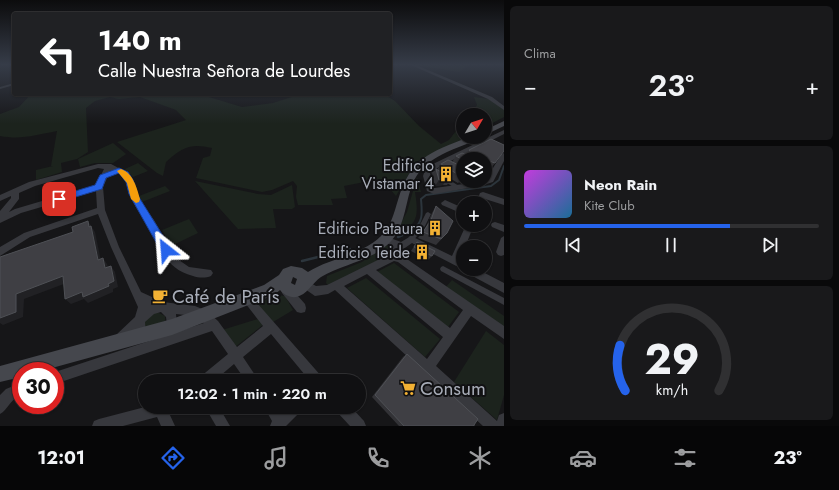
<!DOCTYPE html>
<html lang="es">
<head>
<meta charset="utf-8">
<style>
  :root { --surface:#101012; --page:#19191b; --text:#f1f3f6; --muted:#9c9d9f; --line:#303032; --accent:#2563eb }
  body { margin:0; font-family:Jost,sans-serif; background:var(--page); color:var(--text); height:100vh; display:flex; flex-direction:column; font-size:15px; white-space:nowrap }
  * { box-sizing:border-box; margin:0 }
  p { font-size:13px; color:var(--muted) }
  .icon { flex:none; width:22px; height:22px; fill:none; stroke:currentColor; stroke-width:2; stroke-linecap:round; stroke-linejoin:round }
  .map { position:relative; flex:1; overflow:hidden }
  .panel { display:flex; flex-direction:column; gap:6px; padding:6px; background:#09090a; width:335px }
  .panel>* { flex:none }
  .hud { position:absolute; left:12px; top:12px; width:380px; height:84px; border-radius:4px; box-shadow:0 1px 3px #0004,0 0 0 1px var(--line); background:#202124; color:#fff; overflow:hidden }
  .needle { width:26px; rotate:51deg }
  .buttons { position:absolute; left:456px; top:108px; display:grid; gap:8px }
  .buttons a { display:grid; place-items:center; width:36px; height:36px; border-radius:50%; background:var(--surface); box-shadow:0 1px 3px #0004,0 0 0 1px var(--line); font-size:20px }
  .speed { position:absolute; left:12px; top:362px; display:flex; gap:8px; font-size:20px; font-weight:700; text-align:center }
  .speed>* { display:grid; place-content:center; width:52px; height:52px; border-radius:50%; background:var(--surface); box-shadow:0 1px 3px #0004,0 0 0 1px var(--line); line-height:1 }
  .speed .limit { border:6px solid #d22; background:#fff; color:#111 }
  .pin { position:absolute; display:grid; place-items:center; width:34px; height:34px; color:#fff; margin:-17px; border-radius:8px; box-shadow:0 2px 6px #0006 }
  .me { position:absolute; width:44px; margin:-22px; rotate:332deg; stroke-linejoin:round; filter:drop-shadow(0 0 3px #0008) }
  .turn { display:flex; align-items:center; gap:14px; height:84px; padding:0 20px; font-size:18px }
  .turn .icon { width:52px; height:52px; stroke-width:2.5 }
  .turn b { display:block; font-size:28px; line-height:34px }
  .big { font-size:30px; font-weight:600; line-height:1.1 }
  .panel .card { flex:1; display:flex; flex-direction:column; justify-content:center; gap:6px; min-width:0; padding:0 14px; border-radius:6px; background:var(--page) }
  .panel .dial { align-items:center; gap:0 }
  .dial svg { height:104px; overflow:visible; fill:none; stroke:var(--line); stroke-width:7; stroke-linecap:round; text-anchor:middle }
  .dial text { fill:var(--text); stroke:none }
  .song { display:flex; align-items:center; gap:12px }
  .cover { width:48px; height:48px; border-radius:6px; background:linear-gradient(135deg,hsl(290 70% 55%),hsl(200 70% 35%)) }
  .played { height:4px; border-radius:2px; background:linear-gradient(90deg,var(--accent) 70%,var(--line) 70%) }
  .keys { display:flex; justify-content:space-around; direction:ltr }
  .heat { display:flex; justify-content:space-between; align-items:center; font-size:22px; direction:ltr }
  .trip { position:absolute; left:138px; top:374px; width:228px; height:40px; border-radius:20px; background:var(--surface); box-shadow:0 1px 3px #0004,0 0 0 1px var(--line); font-weight:600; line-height:40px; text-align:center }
  .menu { display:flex; height:64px; justify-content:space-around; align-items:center; background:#060607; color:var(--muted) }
  .menu .icon { width:28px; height:28px }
  .menu .on { color:var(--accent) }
  .menu b { font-size:18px; color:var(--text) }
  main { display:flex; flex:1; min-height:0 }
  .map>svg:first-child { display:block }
  .green { fill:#1c231d }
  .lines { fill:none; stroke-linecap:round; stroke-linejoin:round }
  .stream-far1 { stroke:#2c353c; stroke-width:2 }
  .stream { stroke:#2c353c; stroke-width:2.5 }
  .pedestrian { fill:#37383d; fill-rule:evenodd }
  .minor { fill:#37383d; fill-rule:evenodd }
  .secondary { fill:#45474d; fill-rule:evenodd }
  .wall { fill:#323236 }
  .shaded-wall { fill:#212124 }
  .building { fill:#3f3f44; stroke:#4f5156 }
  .route { fill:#2563eb; stroke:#184099 }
  .slow { fill:#f59e0b }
  .labels { text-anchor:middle; stroke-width:4; stroke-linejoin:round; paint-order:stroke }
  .poi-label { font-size:16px; fill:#a8adb8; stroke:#111113; text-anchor:end }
  .near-poi-label { font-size:19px; fill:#a8adb8; stroke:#111113; text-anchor:start }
</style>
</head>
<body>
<main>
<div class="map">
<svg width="504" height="426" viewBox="0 0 504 426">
  <rect width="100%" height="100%" fill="#161618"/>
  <g class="green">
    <path d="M414,65H467L468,66L459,72Z"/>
    <path d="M31,94L61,96L66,94H199L242,107L273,103L301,94H383L395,101L419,126L441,144L449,140L463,122V137H467L416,162L396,196L390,189L399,188L395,183L381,185L375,180L344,186L347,198L331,199L333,205H298L296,197L297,186L293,181L272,190L262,192L196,178L203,158L210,156L212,148C191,143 182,147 166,162L163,176L157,173L117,142L186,120L176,110L140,97L118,99L110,97L95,101L86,108L88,152L77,159L61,163L62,172L36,180V170L53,166H51L57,131C35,135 22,140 0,136V114L19,107Z"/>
    <path d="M474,97L490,99L504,109V117L485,127V115H471L477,105Z"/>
    <path d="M113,143L126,154L113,163H95L80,167L78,159Z"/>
    <path d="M138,163L148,171L133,177L125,169Z"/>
    <path d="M417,177L421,192H415C419,217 418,225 394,236L407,212Z"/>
    <path d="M195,181L258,194L271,195L292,185L295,207L292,209H273L276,228L238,229Z"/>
    <path d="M165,186L170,191L142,202L139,196Z"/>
    <path d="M189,219L198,233L171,246L162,230Z"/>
    <path d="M386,245L392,247L390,255L328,285L326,283L327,276L362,262Z"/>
    <path d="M394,263L459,312L448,327L377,272Z"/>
    <path d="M366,278L440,339L425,357L347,288Z"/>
    <path d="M452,280L504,316V329L446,287Z"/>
    <path d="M277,295L285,296L293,310L273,322L256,304Z"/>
    <path d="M157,312L165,316V321L144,328C144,318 149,316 157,312Z"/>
    <path d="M258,319L264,324L234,348L222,330Z"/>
    <path d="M486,331L504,345V395L497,420L454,382Z"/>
  </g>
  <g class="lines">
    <path class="stream-far1" d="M412,231C424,221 422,213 421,199L426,195L491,186L499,180L504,166"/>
    <g class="stream">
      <path d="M398,237L413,230"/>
      <path d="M302,261L350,249"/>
    </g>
    <g class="pedestrian">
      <path d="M430,168L459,186L460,187L459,188H455L428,171V170Z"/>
      <path d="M428,212L431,214L425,226L413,241H409L408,239L409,237L421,223L426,213Z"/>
      <path d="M443,266L504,298V305L441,271L440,269L441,267Z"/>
    </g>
    <g class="minor">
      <path d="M411,65H416L492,97L504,106V110L488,99Z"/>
      <path d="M14,83V85L0,89V87Z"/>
      <path d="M504,130V134L439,167L430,173L433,188H435L485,181L501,155L504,153V161L493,182L480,186L434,194L427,191L423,176L425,170L435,163Z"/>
      <path d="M98,164H111L128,173L135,183L140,201L154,220L176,258L189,267L211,270L213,273L211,276C206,278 199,278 193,276C165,269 162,248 149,226C143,217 136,209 132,200C125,185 130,176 111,170L103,187L105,210L119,247L141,292L163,302L195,306L207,311L218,321L237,347L263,326L242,299L243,296L247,294L251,296L322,377L324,381H310L271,334L243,357L259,381H246L234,364L214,381H198L200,377L228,354L212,331L55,384V372L204,323L194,316L176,314L177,327L176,331L172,332L168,331L166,317L161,312L154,314L145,322L146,336L144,340L140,342L136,340L134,333L124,343L120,345L116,343L114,339L116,335L135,317L138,307L111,247L98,214L30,237L0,256V247L24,233L97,208L96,191L21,213L0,223V211L11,198V196L0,201V195L29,182ZM98,168L104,169L96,185L15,209L9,212L19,199V193L35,186Z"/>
      <path d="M483,192L504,199V205L485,199L484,203H476L480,193Z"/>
      <path d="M445,200L463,208V214L442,205L441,203Z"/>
      <path d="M495,222L504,225V232L492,227L491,225L492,223Z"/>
      <path d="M466,225H474L465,247H463V251L459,260L463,261V269H477L504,283V293L465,272L464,270L412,243L402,250L401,255L504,326V339L471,316L436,366L497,421L499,415L504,413V426H483L335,290L328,294L315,296L302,287L300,284L302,281L305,280L316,286L327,285L390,254L393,252V246L382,241L381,239L382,237L385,236L401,242L411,236L452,256ZM394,261L398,262L463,310L450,328L376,270ZM367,274L443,337L427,359L344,286Z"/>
      <path d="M504,236V255L501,256L498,255L496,252L501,238Z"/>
      <path d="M286,285L290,287L305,304L306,308L305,312L301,313L297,312L282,293L281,290L282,287Z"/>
      <path d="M21,383V395C9,400 8,410 0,414V395L6,389Z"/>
      <path d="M145,407H175L173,412L169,413L175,426H161L157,417L123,426H92L94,421L99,419Z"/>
      <path d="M205,407H219L230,426H216Z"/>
      <path d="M264,407H279L282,411L286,407H302L300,412L286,426H270L272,421Z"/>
      <path d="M335,407H351L364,421L366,426H350L337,412Z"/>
    </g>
    <g class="secondary">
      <path d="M504,121V126L485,135V130Z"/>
      <path d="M469,137H480C476,141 469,143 464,145C449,151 433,157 422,169C405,186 409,216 395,236C379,260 344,263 321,277C312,283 307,295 296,297C290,298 283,294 280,290L274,295L172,335L41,371H21V377L0,382V366L172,319L264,285L279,275L283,269L291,266L302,268L308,272C330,258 362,255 381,236C391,226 394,213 398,200C411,157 429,153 469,137ZM293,277L297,279L295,285L291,283Z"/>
    </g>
  </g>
  <g class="wall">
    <path d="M469,150L495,163L491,168L463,159V181L458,183L451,179L447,185H443L435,186L432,175L436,169L437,170L441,164L452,162L456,156L465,154Z"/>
    <path d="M436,206L447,233L436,245L418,238L426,227L432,213Z"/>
    <path d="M417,242L432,256L428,260L411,251Z"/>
    <path d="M407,354L474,425V426H399L372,397L403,357Z"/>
  </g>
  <g class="shaded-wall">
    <path d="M490,172L485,178V173Z"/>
    <path d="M462,177H463V181H470L458,183Z"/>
    <path d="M447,178L443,185L435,186L439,180Z"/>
    <path d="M88,221L95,232L102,266L98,260Z"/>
    <path d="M103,258L107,264L110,274L105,268Z"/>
    <path d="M111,266L115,272L118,287L113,289V292L88,303L84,299L71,304L65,299L82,292L108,284Z"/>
    <path d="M63,276L69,282L24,299L23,317L3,325L0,323V318L16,294Z"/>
  </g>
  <g class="building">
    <path d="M491,139L504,145V151L495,163L489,161V166L492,169L490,172L485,173V159H463V160L456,156L462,153L467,155L472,154L469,150Z"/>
    <path d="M448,160L463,167V177H462L441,164Z"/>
    <path d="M436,169L452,178H447L439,180Z"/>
    <path d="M436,206L453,221L447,233L441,239L423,232L431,220Z"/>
    <path d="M88,221L89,227L91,226L98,260L103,258L105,268L111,266L114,281L108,284L109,286L83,297L82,292L65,299L63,276L16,294V312L0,318V257L73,232L72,227Z"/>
    <path d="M417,242L435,251L432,256L414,247Z"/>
    <path d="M407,354L478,419L474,425V426H404L375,395Z"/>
  </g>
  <linearGradient id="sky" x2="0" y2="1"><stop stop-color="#0c0c0d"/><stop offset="0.52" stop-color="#363c48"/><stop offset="1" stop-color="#363c48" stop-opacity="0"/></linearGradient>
  <rect width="504" height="124" fill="url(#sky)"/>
  <path class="route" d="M119,168L128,172L133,180L137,194L170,247L171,250L170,253H162L129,194L126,182L119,173L106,178L102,189L59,202L55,199L56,197L95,185L100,175Z"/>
  <path class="slow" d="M121,169C133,173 137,188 140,199L139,202L136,203L131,199L127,183L117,171Z"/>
  <defs>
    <symbol id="building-bare" viewBox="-9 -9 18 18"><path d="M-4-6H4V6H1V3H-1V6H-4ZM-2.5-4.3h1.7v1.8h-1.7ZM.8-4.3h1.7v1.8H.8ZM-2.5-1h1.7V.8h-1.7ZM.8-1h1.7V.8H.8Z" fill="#f2b134" stroke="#111113" stroke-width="2.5" paint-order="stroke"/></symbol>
    <symbol id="cafe-bare" viewBox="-9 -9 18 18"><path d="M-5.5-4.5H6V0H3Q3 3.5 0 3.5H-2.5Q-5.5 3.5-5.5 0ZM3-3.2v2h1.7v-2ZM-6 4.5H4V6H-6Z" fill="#f2b134" stroke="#111113" stroke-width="2.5" paint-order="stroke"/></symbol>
    <symbol id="supermarket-bare" viewBox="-9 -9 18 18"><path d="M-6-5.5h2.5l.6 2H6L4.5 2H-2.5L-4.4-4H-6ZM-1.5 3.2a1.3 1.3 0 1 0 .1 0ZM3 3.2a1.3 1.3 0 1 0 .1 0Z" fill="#f2b134" stroke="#111113" stroke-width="2.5" paint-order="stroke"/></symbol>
  </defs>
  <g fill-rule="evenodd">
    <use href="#building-bare" x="435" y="163" width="22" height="22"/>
    <use href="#building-bare" x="424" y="217" width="22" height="22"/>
    <use href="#building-bare" x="411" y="241" width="22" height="22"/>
    <use href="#cafe-bare" x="149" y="285" width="22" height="22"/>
    <use href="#supermarket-bare" x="397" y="377" width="22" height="22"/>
  </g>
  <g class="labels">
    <g class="poi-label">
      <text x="434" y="171">Edificio<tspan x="434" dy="18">Vistamar 4</tspan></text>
      <text x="423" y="234">Edificio Pataura</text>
      <text x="410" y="258">Edificio Teide</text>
    </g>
    <g class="near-poi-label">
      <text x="172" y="303">Café de París</text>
      <text x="420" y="395">Consum</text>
    </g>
  </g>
</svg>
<div class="buttons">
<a><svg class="needle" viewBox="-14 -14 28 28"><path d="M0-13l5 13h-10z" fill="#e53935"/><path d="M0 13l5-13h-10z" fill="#9c9d9f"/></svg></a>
<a><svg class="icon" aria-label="layers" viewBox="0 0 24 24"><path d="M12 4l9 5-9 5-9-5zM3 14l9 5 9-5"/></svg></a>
<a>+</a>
<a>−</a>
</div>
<div class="speed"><div class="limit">30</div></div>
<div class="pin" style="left:59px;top:199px;background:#d93025"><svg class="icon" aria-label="arrive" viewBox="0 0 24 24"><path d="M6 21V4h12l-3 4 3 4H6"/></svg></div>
<svg class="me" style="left:166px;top:250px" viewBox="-20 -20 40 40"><path d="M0-17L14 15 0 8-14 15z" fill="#2563eb" stroke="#fff" stroke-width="4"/></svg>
<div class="trip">12:02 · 1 min · 220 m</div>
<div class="hud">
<div class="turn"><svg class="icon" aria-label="left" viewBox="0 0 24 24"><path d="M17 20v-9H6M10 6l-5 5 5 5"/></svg><div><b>140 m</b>Calle Nuestra Señora de Lourdes</div></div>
</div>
</div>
<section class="panel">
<div class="card"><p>Clima</p>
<div class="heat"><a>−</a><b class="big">23°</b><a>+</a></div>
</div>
<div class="card">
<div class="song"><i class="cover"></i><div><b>Neon Rain</b><p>Kite Club</p></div></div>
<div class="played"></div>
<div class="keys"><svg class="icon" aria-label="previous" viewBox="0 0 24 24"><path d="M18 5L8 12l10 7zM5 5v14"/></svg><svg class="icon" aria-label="pause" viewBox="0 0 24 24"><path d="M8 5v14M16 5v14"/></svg><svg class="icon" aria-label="next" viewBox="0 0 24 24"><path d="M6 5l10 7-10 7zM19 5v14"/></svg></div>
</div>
<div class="card dial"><svg viewBox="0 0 100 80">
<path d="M14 69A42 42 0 1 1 86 69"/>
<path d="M14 69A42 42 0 0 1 10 34" stroke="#2563eb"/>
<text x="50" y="56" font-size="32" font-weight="700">29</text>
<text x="50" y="72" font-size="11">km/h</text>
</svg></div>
</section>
</main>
<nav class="menu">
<b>12:01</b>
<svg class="icon on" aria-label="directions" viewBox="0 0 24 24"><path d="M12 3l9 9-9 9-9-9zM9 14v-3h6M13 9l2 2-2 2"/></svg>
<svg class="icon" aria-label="music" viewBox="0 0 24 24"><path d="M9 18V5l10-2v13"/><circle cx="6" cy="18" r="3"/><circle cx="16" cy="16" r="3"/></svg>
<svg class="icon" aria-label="phone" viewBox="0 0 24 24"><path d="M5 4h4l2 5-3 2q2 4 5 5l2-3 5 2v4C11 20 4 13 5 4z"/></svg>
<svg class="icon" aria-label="climate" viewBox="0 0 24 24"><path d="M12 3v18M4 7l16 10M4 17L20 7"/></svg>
<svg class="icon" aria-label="car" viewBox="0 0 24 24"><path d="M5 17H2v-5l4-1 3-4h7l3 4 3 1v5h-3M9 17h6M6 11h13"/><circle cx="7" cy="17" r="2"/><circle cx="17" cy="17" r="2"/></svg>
<svg class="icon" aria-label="filters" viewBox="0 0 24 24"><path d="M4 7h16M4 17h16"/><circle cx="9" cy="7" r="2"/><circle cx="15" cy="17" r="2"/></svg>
<b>23°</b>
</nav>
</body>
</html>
